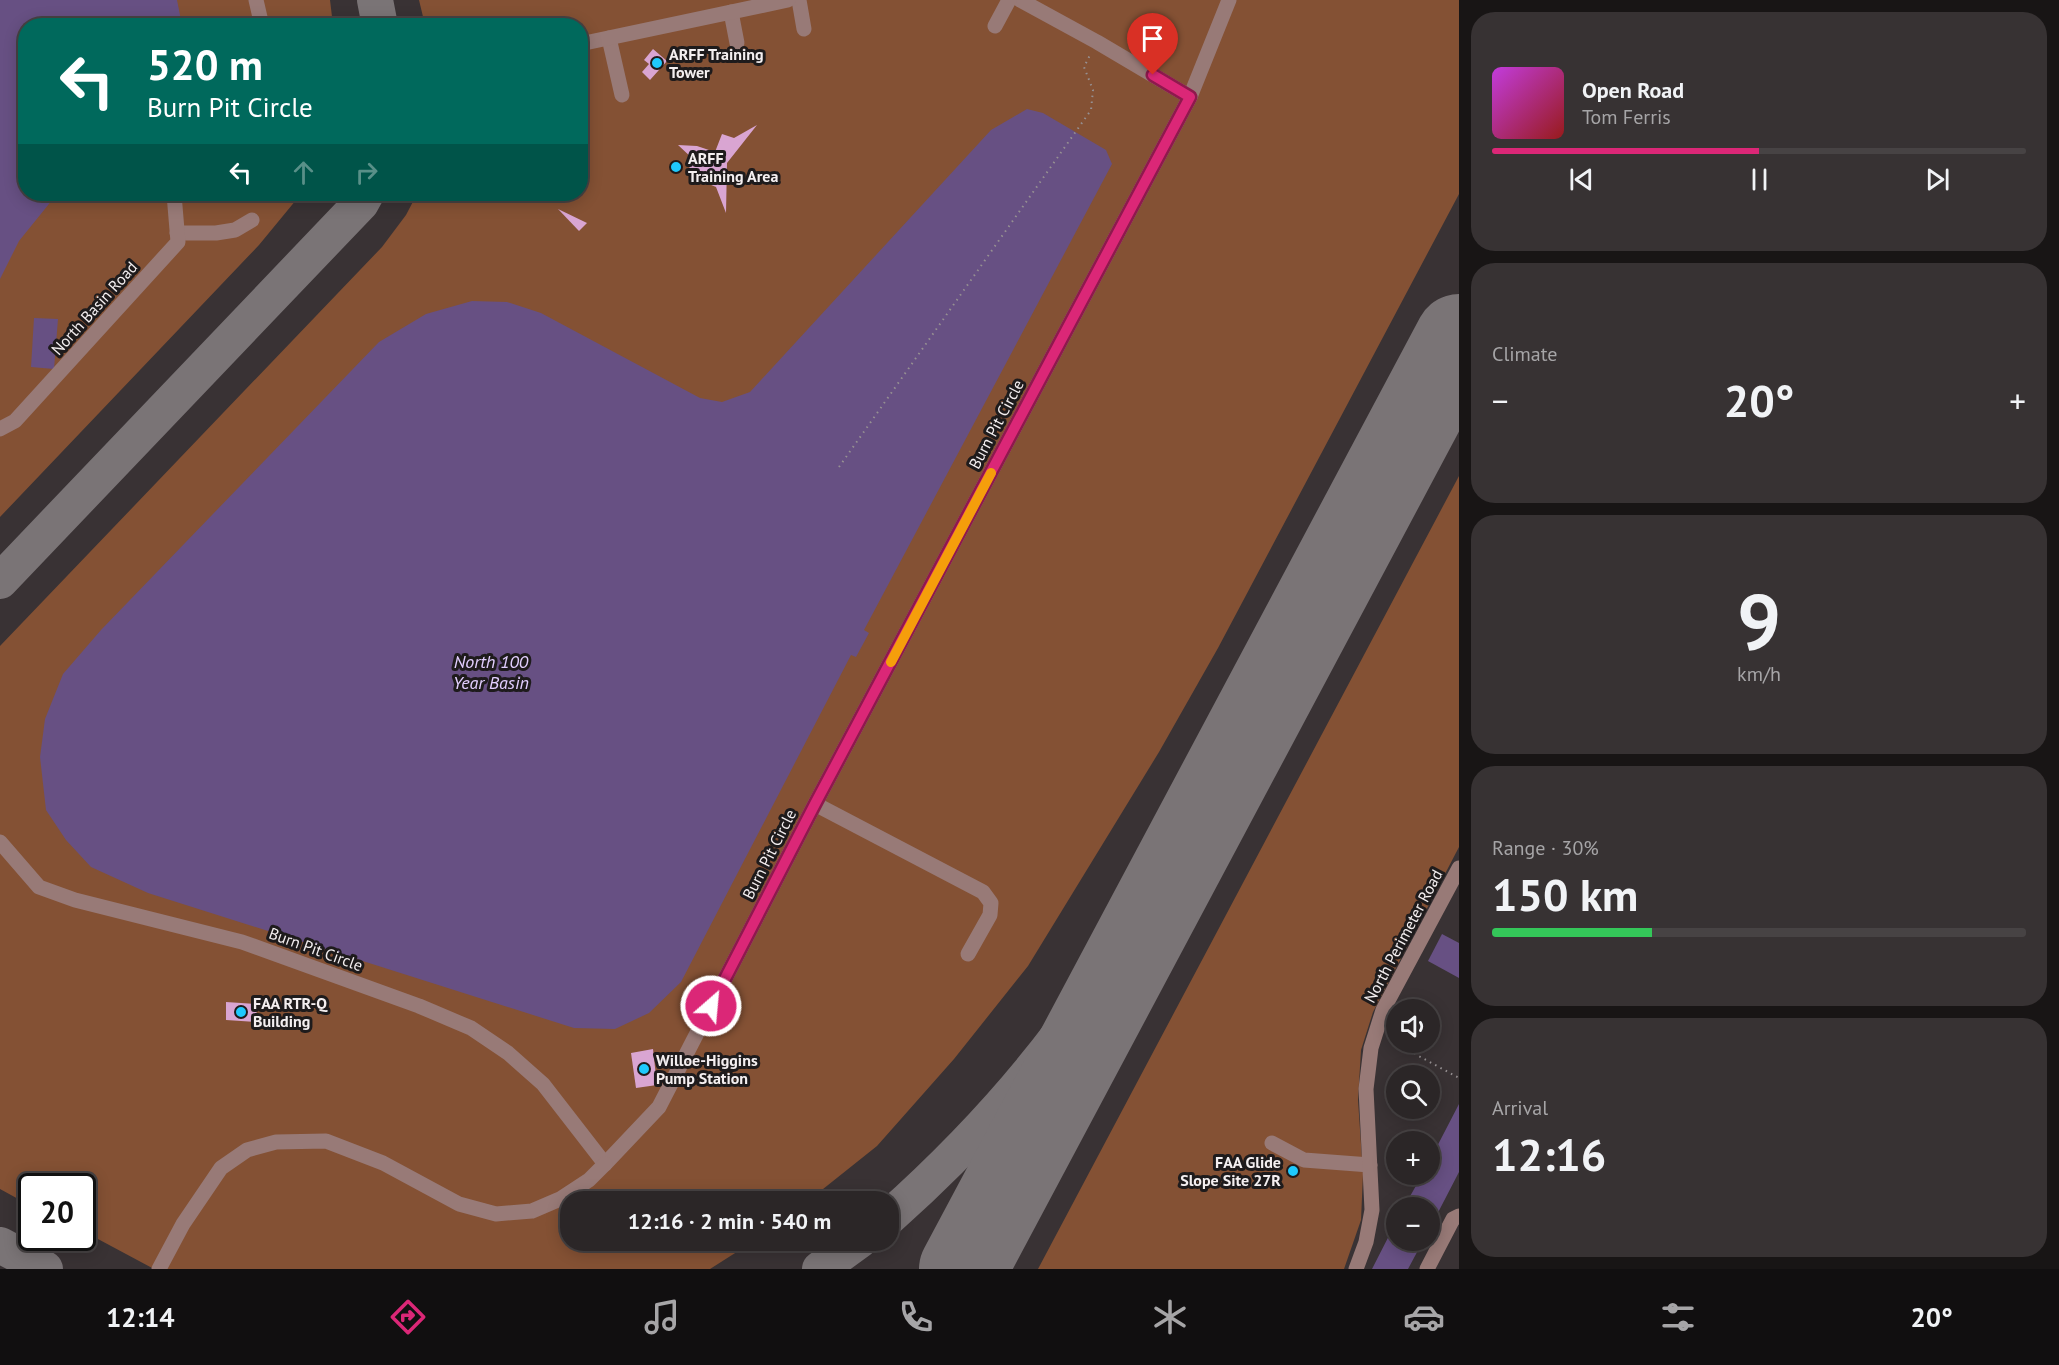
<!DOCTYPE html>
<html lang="en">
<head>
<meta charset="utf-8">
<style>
  :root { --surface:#2b2627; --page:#373233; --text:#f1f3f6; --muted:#a6a5a7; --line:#474344; --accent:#db2777 }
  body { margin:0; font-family:"PT Sans",sans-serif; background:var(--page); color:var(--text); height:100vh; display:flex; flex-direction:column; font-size:22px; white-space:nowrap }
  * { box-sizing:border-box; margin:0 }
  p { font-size:20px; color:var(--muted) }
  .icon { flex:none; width:33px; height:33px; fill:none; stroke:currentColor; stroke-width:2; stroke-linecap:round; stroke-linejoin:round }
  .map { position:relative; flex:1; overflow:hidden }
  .drawer { display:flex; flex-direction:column; gap:12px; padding:12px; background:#181515; width:600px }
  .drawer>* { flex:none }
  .banner { position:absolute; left:18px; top:18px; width:570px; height:183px; border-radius:24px; box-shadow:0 3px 15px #0003,0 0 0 2px var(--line); background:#00695c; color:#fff; overflow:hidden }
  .fabs { position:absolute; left:1386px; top:999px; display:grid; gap:12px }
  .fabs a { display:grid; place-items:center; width:54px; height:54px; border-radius:50%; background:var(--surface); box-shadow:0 3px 15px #0003,0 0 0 2px var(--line); font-size:30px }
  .speed { position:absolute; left:18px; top:1173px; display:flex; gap:12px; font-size:30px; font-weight:700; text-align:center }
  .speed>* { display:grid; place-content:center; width:78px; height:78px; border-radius:50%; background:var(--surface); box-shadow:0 3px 15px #0003,0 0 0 2px var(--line); line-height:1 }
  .speed .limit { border:3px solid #111; border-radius:9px; background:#fff; color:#111 }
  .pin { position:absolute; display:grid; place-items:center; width:51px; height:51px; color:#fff; margin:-62px -26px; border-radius:50% 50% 50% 0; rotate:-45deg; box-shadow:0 0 6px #0007 }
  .pin .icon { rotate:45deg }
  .me { position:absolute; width:66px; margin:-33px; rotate:27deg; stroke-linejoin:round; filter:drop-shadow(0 0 4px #0008) }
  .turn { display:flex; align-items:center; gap:21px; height:126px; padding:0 30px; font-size:27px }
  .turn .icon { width:78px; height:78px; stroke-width:2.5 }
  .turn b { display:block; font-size:42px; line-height:51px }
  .lanes { display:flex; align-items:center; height:57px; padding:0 30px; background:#0003; justify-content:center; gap:30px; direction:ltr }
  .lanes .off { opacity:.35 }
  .big { font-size:45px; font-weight:600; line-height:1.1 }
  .drawer .tile { flex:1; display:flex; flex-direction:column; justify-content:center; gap:9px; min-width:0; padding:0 21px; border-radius:24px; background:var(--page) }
  .drawer .dial { align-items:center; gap:0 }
  .dial b { font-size:78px; line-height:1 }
  .song { display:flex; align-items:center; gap:18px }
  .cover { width:72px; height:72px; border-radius:9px; background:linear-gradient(135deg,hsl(290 70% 55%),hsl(0 70% 35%)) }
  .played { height:6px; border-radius:3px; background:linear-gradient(90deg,var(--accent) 50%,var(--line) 50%) }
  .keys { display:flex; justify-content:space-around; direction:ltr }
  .heat { display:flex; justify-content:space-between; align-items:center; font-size:33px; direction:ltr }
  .charge { height:9px; border-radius:4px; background:linear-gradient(90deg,#34c759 30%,var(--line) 0) }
  .trip { position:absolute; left:560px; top:1191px; width:339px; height:60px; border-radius:24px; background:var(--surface); box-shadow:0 3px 15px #0003,0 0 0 2px var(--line); font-weight:600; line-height:60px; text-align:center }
  .menu { display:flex; height:96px; justify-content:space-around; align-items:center; background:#110f10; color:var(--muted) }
  .menu .icon { width:42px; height:42px }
  .menu .on { color:var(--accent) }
  .menu b { font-size:27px; color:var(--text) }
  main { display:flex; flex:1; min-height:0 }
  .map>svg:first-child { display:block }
  .green { fill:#845134 }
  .water { fill:#675083 }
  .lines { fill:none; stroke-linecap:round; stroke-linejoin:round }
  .taxiway { stroke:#7a7476; stroke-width:36 }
  .runway { stroke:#7a7476; stroke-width:88 }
  .building { fill:#d9a5d2 }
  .path { stroke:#969092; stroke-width:2; stroke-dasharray:1.5 4.5; stroke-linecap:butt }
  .minor { stroke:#987a77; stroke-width:15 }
  .route-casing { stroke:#8e194d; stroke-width:15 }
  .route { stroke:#db2777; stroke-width:10 }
  .slow { stroke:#f59e0b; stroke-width:10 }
  .poi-dot { fill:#1fc9fd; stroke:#1e1b1c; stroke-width:2 }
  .labels { text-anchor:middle; stroke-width:6; stroke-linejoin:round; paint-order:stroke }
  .poi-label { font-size:16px; font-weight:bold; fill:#f4eff0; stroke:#1e1b1c; text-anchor:start }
  .street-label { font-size:16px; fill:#f4eff0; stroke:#1e1b1c }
  .water-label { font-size:18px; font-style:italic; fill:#e3cfff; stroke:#1e1b1c }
</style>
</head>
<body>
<main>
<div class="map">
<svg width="1459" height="1269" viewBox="0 0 1459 1269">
  <rect width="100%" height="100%" fill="#393234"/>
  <g class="green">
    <path d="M0,0H330L333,25L26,26V194H301L259,245L0,517Z"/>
    <path d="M419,0H1459V194L1218,648L1159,752L1028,966L954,1059L877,1146L808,1201L570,1202V1240L754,1241L710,1269H154L83,1231L82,1186H32L31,1206L0,1189V646L382,247L406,215L417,194H580V26L425,25Z"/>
    <path d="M1459,476V847L1373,1012L1361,1050L1358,1100L1363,1174L1361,1220L1344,1269H1038Z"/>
  </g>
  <g class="water">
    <path d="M0,0H177L182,25L26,26V194H57L19,241L0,279Z"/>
    <path d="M1027,109L1043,113L1106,150L1112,164L864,630L869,633L856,657L851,655L681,982L649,1013L615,1029L574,1028L148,893L91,867L66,840L46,810L40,757L45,719L63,674L101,630L379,342L426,314L472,301L507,302L541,313L700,398L722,402L750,392L991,130Z"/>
    <path d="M34,318L58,319L54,369L31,367Z"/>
    <path d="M1442,934L1459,943V978L1428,961Z"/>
    <path d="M1459,1104V1172L1430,1228V1208L1404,1207L1422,1175L1430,1174V1160Z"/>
    <path d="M1396,1222V1240L1423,1241L1408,1269H1372Z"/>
  </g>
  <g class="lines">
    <g class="taxiway">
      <path d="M375,0L380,26"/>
      <path d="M0,581L361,203L366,194"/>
      <path d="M888,1218C952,1161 1011,1099 1062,1031C1100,980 1136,927 1173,875"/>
      <path d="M0,1245L45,1269"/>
      <path d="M820,1269L860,1240"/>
    </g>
    <path class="runway" d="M963,1269L1459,338"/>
  </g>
  <g class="building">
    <path d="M653,49L667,61L650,80L642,72L649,64L644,60Z"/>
    <path d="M757,125L727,163L726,213L716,187L704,182L705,178L688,171L693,159L678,145L697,146L715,152L722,134L734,138Z"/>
    <path d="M558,209L587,223L579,231Z"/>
    <path d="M226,1002L257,1004L256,1022L226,1020Z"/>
    <path d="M653,1049L657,1085L636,1088L631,1053Z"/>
  </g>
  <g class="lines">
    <g class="path">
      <path d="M839,467L1091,110L1093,90L1084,67L1090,55"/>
      <path d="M1393,1042L1459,1078"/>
    </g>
    <g class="minor">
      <path d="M256,0L262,26"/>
      <path d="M799,0L804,29"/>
      <path d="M1020,0L1097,42L1190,97"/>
      <path d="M731,12L737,43"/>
      <path d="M995,26L1009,0"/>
      <path d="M609,38L622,95"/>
      <path d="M580,44L788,0"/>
      <path d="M177,233H216L235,230L252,220"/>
      <path d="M0,429L15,421L178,242L174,194"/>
      <path d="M815,804L983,892L991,903L990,915L968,954"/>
      <path d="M0,842L39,887L75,900L242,942L419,1006L471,1028L508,1053L543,1084L605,1164L659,1107L815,804L1190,97L1229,0"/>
      <path d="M1272,1143L1304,1160L1370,1165"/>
      <path d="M159,1269L183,1224L221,1168L247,1150L276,1142L326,1141L383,1163L459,1204L496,1214L532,1211L560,1199L589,1180L605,1164"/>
      <path d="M1356,1269L1366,1242L1372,1210L1366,1089L1371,1048L1383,1010L1459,868"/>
      <path d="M1427,1269L1453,1219L1459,1216"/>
    </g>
  </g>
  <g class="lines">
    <defs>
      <path id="route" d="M711,1006L815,804L1190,97L1153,75"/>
    </defs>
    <use href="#route" class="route-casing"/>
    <use href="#route" class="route"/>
    <path class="slow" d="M891,662L991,473"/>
  </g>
  <g class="poi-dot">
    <circle cx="657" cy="63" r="6"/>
    <circle cx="676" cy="167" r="6"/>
    <circle cx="241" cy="1012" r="6"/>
    <circle cx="644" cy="1069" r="6"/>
    <circle cx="1293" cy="1171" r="6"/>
  </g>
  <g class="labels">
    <g class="poi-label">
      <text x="669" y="60">ARFF Training<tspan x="669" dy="18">Tower</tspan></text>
      <text x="688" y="164">ARFF<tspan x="688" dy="18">Training Area</tspan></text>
      <text x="253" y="1009">FAA RTR-Q<tspan x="253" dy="18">Building</tspan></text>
      <text x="656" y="1066">Willoe-Higgins<tspan x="656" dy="18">Pump Station</tspan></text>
      <text x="1281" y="1168" text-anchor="end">FAA Glide<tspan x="1281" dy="18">Slope Site 27R</tspan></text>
    </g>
    <g class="street-label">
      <text transform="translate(94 308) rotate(-48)" y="6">North Basin Road</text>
      <text transform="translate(996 424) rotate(-62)" y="6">Burn Pit Circle</text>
      <text transform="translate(769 854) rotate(-63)" y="6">Burn Pit Circle</text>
      <text transform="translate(1403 936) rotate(-62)" y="6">North Perimeter Road</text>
      <text transform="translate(316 949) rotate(20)" y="6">Burn Pit Circle</text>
    </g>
    <g class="water-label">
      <text x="491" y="668">North 100<tspan x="491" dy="21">Year Basin</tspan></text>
    </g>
  </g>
</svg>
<div class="fabs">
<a><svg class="icon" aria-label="sound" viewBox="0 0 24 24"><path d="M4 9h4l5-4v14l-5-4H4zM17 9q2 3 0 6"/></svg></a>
<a><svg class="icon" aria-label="search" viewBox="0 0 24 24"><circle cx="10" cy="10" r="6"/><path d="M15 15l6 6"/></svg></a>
<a>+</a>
<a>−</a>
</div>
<div class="speed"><div class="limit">20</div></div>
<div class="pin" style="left:1153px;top:75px;background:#d93025"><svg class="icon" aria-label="arrive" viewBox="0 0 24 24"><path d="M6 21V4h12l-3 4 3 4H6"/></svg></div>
<svg class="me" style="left:711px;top:1006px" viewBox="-20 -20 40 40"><circle r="17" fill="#db2777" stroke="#fff" stroke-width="3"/><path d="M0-11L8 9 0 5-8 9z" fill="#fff"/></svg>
<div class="trip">12:16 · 2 min · 540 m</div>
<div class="banner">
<div class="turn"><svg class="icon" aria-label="left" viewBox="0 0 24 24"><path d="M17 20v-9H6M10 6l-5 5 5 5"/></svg><div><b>520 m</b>Burn Pit Circle</div></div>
<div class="lanes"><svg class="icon" aria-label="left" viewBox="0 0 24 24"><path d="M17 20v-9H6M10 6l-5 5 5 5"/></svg><svg class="icon off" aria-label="ahead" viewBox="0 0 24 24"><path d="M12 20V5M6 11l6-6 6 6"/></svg><svg class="icon off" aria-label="right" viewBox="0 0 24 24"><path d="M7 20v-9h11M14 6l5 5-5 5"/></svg></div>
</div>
</div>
<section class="drawer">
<div class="tile">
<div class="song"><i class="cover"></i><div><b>Open Road</b><p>Tom Ferris</p></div></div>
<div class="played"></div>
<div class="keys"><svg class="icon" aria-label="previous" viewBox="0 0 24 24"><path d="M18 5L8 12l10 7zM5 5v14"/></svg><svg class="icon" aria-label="pause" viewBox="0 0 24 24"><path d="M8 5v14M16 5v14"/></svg><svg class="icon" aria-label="next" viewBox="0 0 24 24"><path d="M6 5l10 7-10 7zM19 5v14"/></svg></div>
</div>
<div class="tile"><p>Climate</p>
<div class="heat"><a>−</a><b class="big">20°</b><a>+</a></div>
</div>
<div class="tile dial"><b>9</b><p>km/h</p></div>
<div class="tile"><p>Range · 30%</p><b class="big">150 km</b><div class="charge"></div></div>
<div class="tile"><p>Arrival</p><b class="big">12:16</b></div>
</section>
</main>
<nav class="menu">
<b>12:14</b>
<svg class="icon on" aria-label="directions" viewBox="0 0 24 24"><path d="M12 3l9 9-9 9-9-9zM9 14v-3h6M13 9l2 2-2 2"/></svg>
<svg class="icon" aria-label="music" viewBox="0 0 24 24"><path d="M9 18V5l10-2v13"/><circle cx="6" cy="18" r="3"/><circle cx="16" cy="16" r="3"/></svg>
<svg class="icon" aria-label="phone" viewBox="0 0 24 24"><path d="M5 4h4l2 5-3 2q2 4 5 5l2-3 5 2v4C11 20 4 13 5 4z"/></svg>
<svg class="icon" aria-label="climate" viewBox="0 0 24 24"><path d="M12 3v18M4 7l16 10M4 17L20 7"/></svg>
<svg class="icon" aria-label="car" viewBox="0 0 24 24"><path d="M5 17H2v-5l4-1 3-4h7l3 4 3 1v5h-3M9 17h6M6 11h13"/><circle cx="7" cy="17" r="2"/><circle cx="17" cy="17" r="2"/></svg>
<svg class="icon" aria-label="filters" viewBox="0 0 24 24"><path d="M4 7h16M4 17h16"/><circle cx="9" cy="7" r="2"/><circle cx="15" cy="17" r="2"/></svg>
<b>20°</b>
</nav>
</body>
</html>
